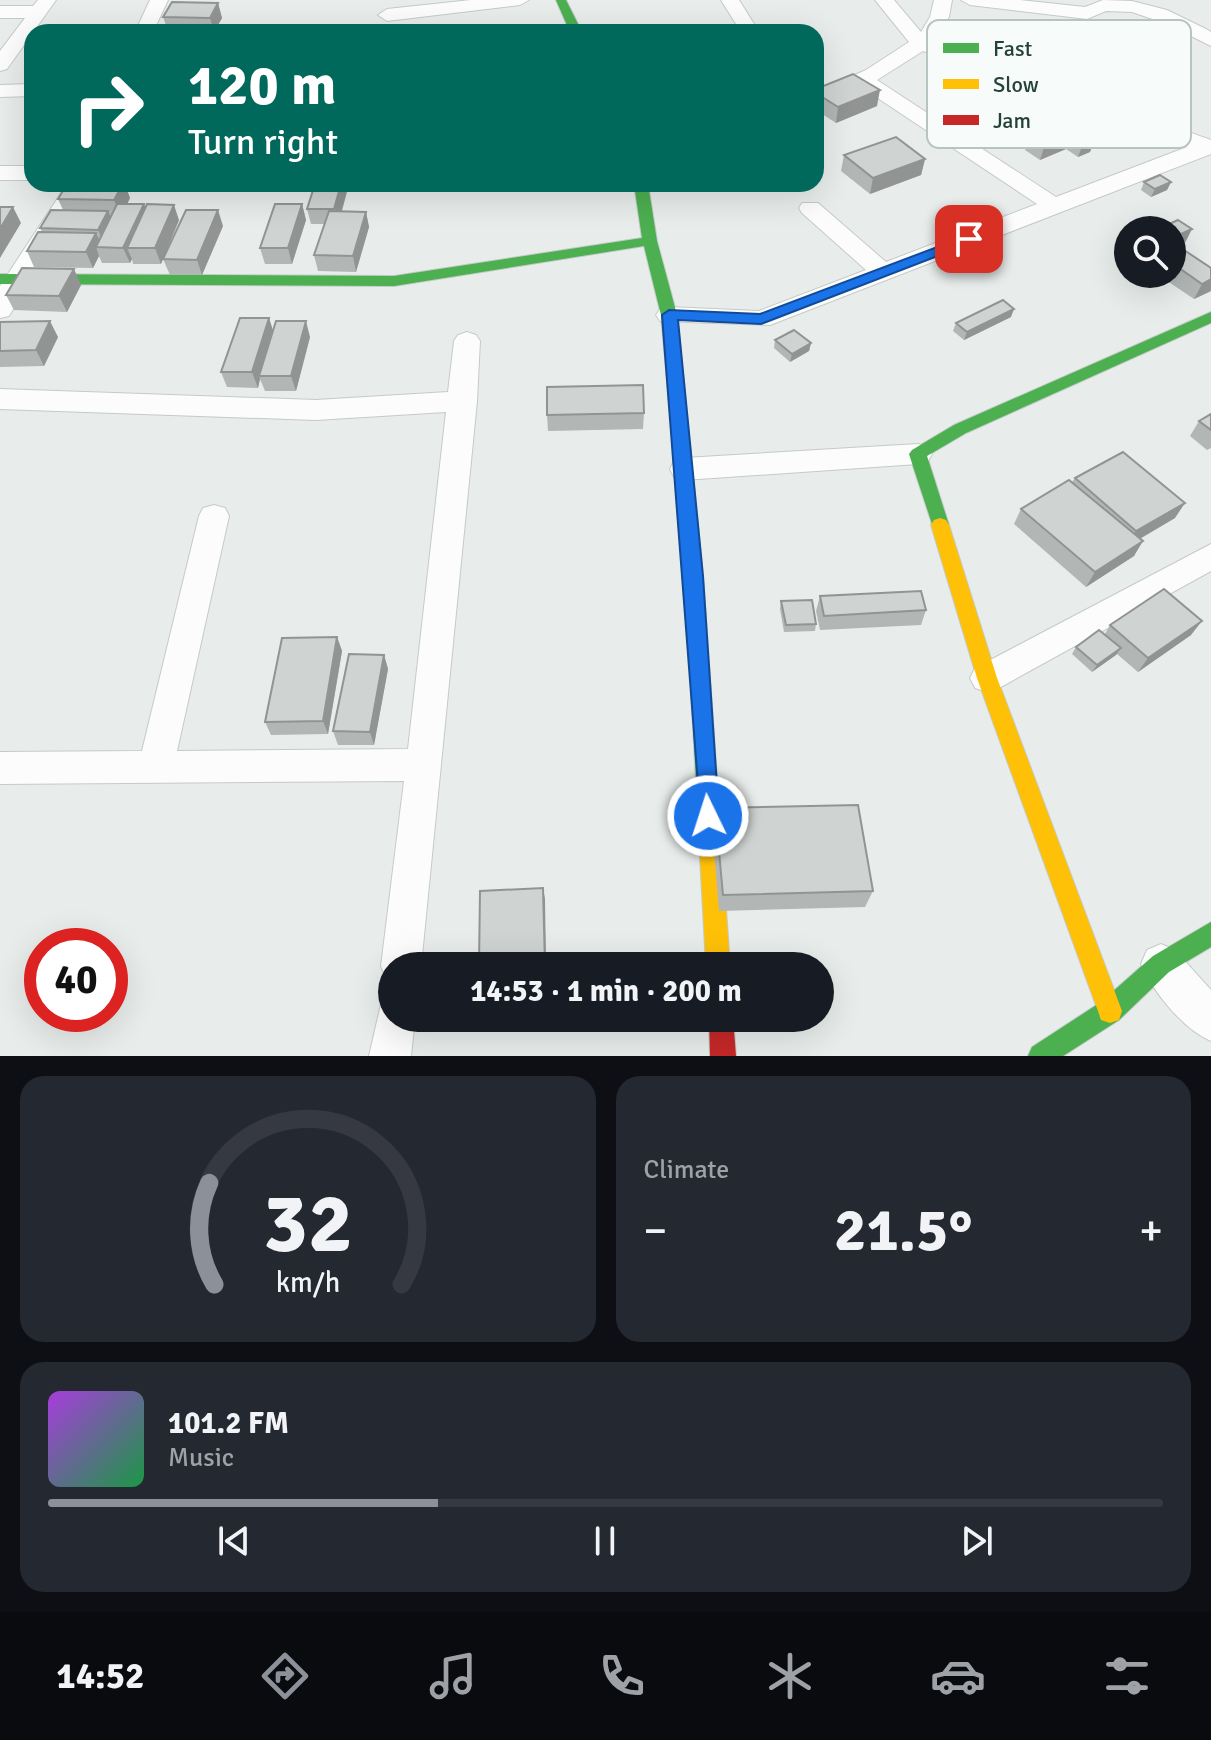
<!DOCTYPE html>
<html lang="en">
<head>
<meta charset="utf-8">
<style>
  :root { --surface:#171b24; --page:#242831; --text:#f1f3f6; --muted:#9ea1a6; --line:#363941; --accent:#8c9099 }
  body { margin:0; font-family:Signika,sans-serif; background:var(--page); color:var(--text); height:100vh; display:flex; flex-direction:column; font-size:30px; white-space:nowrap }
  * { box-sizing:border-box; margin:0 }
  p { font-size:26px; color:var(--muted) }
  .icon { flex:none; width:44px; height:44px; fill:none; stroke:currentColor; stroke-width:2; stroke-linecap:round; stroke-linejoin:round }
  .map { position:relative; height:1056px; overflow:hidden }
  .panel { display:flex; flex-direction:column; gap:20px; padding:20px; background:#0d0f14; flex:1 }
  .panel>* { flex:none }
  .banner { position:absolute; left:24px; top:24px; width:800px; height:168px; border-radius:24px; box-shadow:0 8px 32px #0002; background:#00695c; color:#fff; overflow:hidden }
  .fabs { position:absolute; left:1114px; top:216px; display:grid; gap:16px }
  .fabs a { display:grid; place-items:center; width:72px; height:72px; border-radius:50%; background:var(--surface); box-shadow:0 8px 32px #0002; font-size:40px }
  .speed { position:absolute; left:24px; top:928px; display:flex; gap:16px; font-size:40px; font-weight:700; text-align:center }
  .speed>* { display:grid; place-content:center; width:104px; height:104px; border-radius:50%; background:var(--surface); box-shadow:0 8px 32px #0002; line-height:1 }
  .speed .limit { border:12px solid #d22; background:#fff; color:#111 }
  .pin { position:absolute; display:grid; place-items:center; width:68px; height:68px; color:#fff; margin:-34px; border-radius:16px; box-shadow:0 4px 12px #0006 }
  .me { position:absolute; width:88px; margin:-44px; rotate:356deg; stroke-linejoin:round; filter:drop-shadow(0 0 6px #0008) }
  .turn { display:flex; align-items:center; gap:28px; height:168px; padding:0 32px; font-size:36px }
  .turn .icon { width:104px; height:104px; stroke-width:2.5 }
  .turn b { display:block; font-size:56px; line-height:68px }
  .big { font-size:60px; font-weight:700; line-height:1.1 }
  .panel .widget { flex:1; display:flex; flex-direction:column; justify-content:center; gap:12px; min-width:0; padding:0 28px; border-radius:24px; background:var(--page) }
  .panel .dial { align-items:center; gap:0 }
  .dial svg { height:208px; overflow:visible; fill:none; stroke:var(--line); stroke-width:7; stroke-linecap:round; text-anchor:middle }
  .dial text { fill:var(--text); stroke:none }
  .song { display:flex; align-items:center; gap:24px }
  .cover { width:96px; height:96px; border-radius:12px; background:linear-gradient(135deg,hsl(280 70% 55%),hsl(140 70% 35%)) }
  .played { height:8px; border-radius:4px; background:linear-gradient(90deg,var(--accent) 35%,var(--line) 35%) }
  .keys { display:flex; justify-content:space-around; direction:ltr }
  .heat { display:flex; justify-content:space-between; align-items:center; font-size:44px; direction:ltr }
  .panel .tiles { flex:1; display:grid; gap:20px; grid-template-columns:1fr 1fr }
  .widget:last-child { grid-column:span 2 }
  .trip { position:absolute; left:378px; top:952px; width:456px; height:80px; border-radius:40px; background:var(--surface); box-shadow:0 8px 32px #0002; font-weight:700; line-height:80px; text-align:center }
  .menu { display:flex; height:128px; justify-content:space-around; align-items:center; background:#090b0e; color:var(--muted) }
  .menu .icon { width:56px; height:56px }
  .menu .on { color:var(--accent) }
  .menu b { font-size:36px; color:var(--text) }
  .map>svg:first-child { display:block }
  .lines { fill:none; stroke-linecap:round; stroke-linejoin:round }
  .street-casing { stroke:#c5cac8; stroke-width:2 }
  .fast-casing { stroke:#c3cbc8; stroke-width:2 }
  .slow-casing { stroke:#c3cbc8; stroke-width:2 }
  .jam-casing { stroke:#c3cbc8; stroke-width:2 }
  .street { fill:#fcfcfc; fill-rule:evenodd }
  .fast { fill:#4caf50; fill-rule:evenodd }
  .slow { fill:#ffc107; fill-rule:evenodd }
  .jam { fill:#c62828; fill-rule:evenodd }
  .wall { fill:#b2b6b5 }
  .shaded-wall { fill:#919493 }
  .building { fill:#cfd4d2; stroke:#919493; stroke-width:2 }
  .route { fill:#1a73e8; stroke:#114b97; stroke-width:2 }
  .key { fill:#f7fbf9; stroke:#b8c4c0; stroke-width:2 }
  .key-label { font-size:22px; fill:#24423a }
</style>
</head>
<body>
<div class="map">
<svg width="1211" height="1056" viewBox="0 0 1211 1056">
  <rect width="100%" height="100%" fill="#e8edeb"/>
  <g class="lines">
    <defs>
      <g id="street">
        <path d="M38,0H56L7,69L0,71V51L25,18H0V6H33Z"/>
        <path d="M150,0H168L153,32H135Z"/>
        <path d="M471,0H529L520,5L387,21L378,15L387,9Z"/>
        <path d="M721,0H739L759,32H741Z"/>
        <path d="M875,0H894L921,32L930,17L934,0H952L949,17L933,41L1211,140V154L770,325L660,321L656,315L660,309L669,307L759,311L866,270L802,213L799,208L802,203H818L886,262L1037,204L861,87L816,105V92L866,70L909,42ZM923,51L1187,147L1056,197L877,80Z"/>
        <path d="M961,0H1020L1085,7L1103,0L1132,1L1167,10L1206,29L1211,32V46L1167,24L1132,12L1106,11L1087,19L970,5Z"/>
        <path d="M32,84V96L0,97V85Z"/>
        <rect x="0" y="166" width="32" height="14"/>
        <path d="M67,184H89L9,316L0,318V286Z"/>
        <path d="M467,332L476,335L480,341L477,401L421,966H392V982L387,980L381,966L404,781L0,784V752L142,751L199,516L203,508L214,505L225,508L229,516L177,751L408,749L446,412L316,420L0,409V389L316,400L448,392L454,341L458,335Z"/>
        <path d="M918,444L928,447L932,454L928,461L918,464L684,480L674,477L670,469L674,461L684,458Z"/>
        <path d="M1211,544V571L999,688L987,692L975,688L970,678L975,668Z"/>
        <path d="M1161,944L1175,950L1211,990V1041C1184,1030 1152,991 1141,964L1147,950Z"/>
        <path d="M392,999V1018H415L411,1056H369L381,1004Z"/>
      </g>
      <g id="fast">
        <path d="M556,0H566L582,32H570Z"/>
        <path d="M634,184H648L657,241L677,315L703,576L721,838L718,845L710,849L702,845L699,838L685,576L661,315L644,246L394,286L0,284V274L394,276L642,238Z"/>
        <path d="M1211,312V323L966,433L927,456L949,525L946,530H934L909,454L912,450L954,425Z"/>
        <path d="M1211,922V947L1169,972L1119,1020L1063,1056H1028L1032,1047L1101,1002L1153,956Z"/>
      </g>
      <g id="slow">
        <path d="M940,518L946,520L949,525L997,678L1122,1011L1119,1020L1110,1023L1101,1020L1098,1011L977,678L931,525L934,520Z"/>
        <path d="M710,827L718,831L721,838L730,966H706L699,838L702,831Z"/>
      </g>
      <path id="jam" d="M709,1018H733L736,1056H710Z"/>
    </defs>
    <use href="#street" class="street-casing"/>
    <use href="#fast" class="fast-casing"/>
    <use href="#slow" class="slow-casing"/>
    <use href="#jam" class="jam-casing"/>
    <use href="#street" class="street"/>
    <use href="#fast" class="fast"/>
    <use href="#slow" class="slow"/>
    <use href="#jam" class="jam"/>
  </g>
  <g class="wall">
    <path d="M218,3L222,18L214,32H154L168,31L163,17Z"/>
    <path d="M816,89L877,106L836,123L816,110Z"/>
    <path d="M977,94H1015L1013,102L989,111L975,101Z"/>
    <path d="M1069,120L1096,137L1090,152L1078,157L1066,149L1040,160L1025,150L1030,134Z"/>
    <path d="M844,155L925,159L921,175L870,194L841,171Z"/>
    <path d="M1144,182H1171L1167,190L1151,197L1141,190Z"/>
    <path d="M315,184H349L342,211L366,212L369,227L356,272L318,271L314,255L324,224H311L307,209Z"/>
    <path d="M130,198L127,204H144L145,208L179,220L161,264H133L132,259L130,263H102L99,256L93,268L34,267L27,251L42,232L40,228L63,210L58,199Z"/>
    <path d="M302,204L306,220L292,264H265L260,248Z"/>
    <path d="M223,226L202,275H170L163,259Z"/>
    <path d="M1172,230L1184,245L1180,247L1211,268V291L1194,299L1157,274H1172Z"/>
    <path d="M81,285L67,312L14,310L6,295Z"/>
    <path d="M1011,317L964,340L953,331L956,323Z"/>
    <path d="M269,318L273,331L310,337L296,391H265L260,379L258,388L227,387L221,372Z"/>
    <path d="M0,322L58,337L44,366L0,367Z"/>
    <path d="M775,340L811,343L809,351L790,362L774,348Z"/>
    <path d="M644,413L643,429L548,431L547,415Z"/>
    <path d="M1211,414V448L1207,450L1190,436L1199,421Z"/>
    <path d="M1075,478L1175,518L1140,539L1134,556L1086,587L1014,524L1021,509L1072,482Z"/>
    <path d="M820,596L926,610L921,625L820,630L816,611Z"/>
    <path d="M781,601L816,624L815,631L784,632L780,609Z"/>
    <path d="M1110,625L1191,635L1138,672L1117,654L1092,672L1072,654L1076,647L1105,634Z"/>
    <path d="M337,637L342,651L328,734L271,735L265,722Z"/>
    <path d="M384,655L388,669L374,745H338L333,731Z"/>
    <path d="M715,808L873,891L865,907L719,911L712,826Z"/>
    <path d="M481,1018H506L482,1020Z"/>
  </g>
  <g class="shaded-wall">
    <path d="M218,3L222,18L214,32L210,18Z"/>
    <path d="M880,90L877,106L836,123L838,107Z"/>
    <path d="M1015,94L1013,102L989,111L991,103Z"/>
    <path d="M1072,134L1066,149L1040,160L1045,144Z"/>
    <path d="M1096,137L1090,152L1078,157L1084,141Z"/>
    <path d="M925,159L921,175L870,194L873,178Z"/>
    <path d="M1171,182L1167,190L1151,197L1155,189Z"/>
    <path d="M123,184H125L130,198L121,216L114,200Z"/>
    <path d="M341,184H349L338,224L334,209Z"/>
    <path d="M144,204L150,220L127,248L132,259L130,263L123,248Z"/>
    <path d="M302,204L306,220L292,264L288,248Z"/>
    <path d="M174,205L179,220L161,264L155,248Z"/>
    <path d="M13,207L21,223L0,258V229Z"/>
    <path d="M218,210L223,226L202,275L197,260Z"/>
    <path d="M108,211L115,227L105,245L98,230Z"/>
    <path d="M366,212L369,227L356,272L353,256Z"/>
    <path d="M1192,229L1184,245L1172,250V238Z"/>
    <path d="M96,233L103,247H96L99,256L93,268L86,252Z"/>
    <path d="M74,269L81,285L67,312L59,296Z"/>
    <path d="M1211,279V291L1194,299L1202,284Z"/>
    <path d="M1014,309L1011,317L964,340L967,332Z"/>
    <path d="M269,318L274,334L259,376L260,379L258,388L252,372Z"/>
    <path d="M50,321L58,337L44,366L36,350Z"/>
    <path d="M306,321L310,337L296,391L291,376Z"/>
    <path d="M811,343L809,351L790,362L792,354Z"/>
    <path d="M1185,503L1175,518L1127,546L1136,531Z"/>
    <path d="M1143,541L1134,556L1086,587L1095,572Z"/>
    <path d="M1202,621L1191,635L1138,672L1148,658Z"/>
    <path d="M337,637L342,651L328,734L323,721Z"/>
    <path d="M1121,648L1116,655L1092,672L1097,665Z"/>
    <path d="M384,655L388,669L374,745L370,732Z"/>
    <path d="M543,888L545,899L546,966H545Z"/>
  </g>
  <g class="building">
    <path d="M172,2L218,3L210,18L163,17Z"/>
    <path d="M155,31L202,32H154Z"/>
    <path d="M853,74L880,90L838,107L816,93V89Z"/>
    <path d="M896,137L925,159L873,178L844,155Z"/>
    <path d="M1160,175L1171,182L1155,189L1144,182Z"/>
    <path d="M67,184H123L114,200L58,199Z"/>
    <path d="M315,184H341L334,209H307Z"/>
    <path d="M117,204H144L123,248L96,247Z"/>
    <path d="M147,204L174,205L155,248H127Z"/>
    <path d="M275,204H302L288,248H260Z"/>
    <path d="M0,207H13L0,229Z"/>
    <path d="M51,210L108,211L98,230L40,228Z"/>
    <path d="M186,210H218L197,260L163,259Z"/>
    <path d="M329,211L366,212L353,256L314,255Z"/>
    <path d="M1178,220L1192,229L1172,238V230H1156Z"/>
    <path d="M38,232L96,233L86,252L27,251Z"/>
    <path d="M1172,242L1211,268V279L1202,284L1172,263Z"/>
    <path d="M22,268L74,269L59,296L6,295Z"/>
    <path d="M1003,300L1014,309L967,332L956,323Z"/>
    <path d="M240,318H269L252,372H221Z"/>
    <path d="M50,321L36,350L0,351V322Z"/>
    <path d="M276,321H306L291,376H259Z"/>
    <path d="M794,330L811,343L792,354L775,340Z"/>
    <path d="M643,385L644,413L547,415V387Z"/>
    <path d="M1211,414V430L1199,421Z"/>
    <path d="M1123,452L1185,503L1136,531L1075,478Z"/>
    <path d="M1069,480L1143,541L1095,572L1021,509Z"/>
    <path d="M1164,589L1202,621L1148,658L1110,625Z"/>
    <path d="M921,591L926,610L824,616L820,596Z"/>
    <path d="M812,600L816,624L786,625L781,601Z"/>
    <path d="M1099,630L1121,648L1097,665L1076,647Z"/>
    <path d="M337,637L323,721L265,722L282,638Z"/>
    <path d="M349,654L384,655L370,732L333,731Z"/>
    <path d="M858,805L873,891L723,895L715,808Z"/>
    <path d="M543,888L545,966H479L480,891Z"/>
  </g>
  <path class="route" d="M969,235L976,239L974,242L761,324L678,320L703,576L719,816L716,824L708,827L701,824L662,315L669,310L760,314Z"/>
  <rect x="927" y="20" width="264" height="128" rx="12" class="key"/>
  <rect x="943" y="43" width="36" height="10" fill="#4caf50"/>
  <rect x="943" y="79" width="36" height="10" fill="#ffc107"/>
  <rect x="943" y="115" width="36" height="10" fill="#c62828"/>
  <g class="key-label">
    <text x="993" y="56">Fast</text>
    <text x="993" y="92">Slow</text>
    <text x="993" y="128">Jam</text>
  </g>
</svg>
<div class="fabs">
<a><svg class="icon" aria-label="search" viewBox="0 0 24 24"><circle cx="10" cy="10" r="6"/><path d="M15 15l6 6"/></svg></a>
</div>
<div class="speed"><div class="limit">40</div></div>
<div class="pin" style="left:969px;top:239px;background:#d93025"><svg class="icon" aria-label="arrive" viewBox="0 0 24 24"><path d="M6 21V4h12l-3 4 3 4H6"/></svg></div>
<svg class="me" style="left:708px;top:816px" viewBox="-20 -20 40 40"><circle r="17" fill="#1a73e8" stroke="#fff" stroke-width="3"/><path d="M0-11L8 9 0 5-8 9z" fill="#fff"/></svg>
<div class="trip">14:53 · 1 min · 200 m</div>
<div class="banner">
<div class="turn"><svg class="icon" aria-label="right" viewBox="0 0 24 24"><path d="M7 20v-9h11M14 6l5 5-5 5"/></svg><div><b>120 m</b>Turn right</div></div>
</div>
</div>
<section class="panel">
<div class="tiles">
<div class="widget dial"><svg viewBox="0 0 100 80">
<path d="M14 69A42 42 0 1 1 86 69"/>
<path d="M14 69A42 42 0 0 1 12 30" stroke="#8c9099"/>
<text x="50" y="56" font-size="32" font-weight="700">32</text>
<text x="50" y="72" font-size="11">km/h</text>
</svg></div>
<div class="widget"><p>Climate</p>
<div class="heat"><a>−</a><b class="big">21.5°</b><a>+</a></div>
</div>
<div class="widget">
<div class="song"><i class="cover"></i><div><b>101.2 FM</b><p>Music</p></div></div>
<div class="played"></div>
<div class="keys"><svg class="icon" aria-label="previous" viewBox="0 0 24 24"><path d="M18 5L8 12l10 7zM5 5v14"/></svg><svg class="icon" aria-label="pause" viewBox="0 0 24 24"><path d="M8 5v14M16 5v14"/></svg><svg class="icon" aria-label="next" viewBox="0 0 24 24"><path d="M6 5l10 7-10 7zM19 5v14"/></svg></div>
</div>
</div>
</section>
<nav class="menu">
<b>14:52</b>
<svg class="icon on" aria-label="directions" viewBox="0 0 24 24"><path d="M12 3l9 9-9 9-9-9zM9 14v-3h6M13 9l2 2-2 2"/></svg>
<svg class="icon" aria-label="music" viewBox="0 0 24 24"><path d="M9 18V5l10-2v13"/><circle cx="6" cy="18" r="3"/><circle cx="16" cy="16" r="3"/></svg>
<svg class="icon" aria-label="phone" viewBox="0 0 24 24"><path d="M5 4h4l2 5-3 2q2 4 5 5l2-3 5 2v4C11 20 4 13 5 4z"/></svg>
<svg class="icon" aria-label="climate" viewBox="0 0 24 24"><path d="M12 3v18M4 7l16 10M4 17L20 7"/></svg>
<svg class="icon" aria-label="car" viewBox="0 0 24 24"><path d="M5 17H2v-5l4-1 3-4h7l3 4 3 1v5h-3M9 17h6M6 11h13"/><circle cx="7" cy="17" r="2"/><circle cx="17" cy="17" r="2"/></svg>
<svg class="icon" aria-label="filters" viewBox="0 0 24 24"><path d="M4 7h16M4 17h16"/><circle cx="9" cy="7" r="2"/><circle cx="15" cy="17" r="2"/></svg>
</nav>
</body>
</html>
